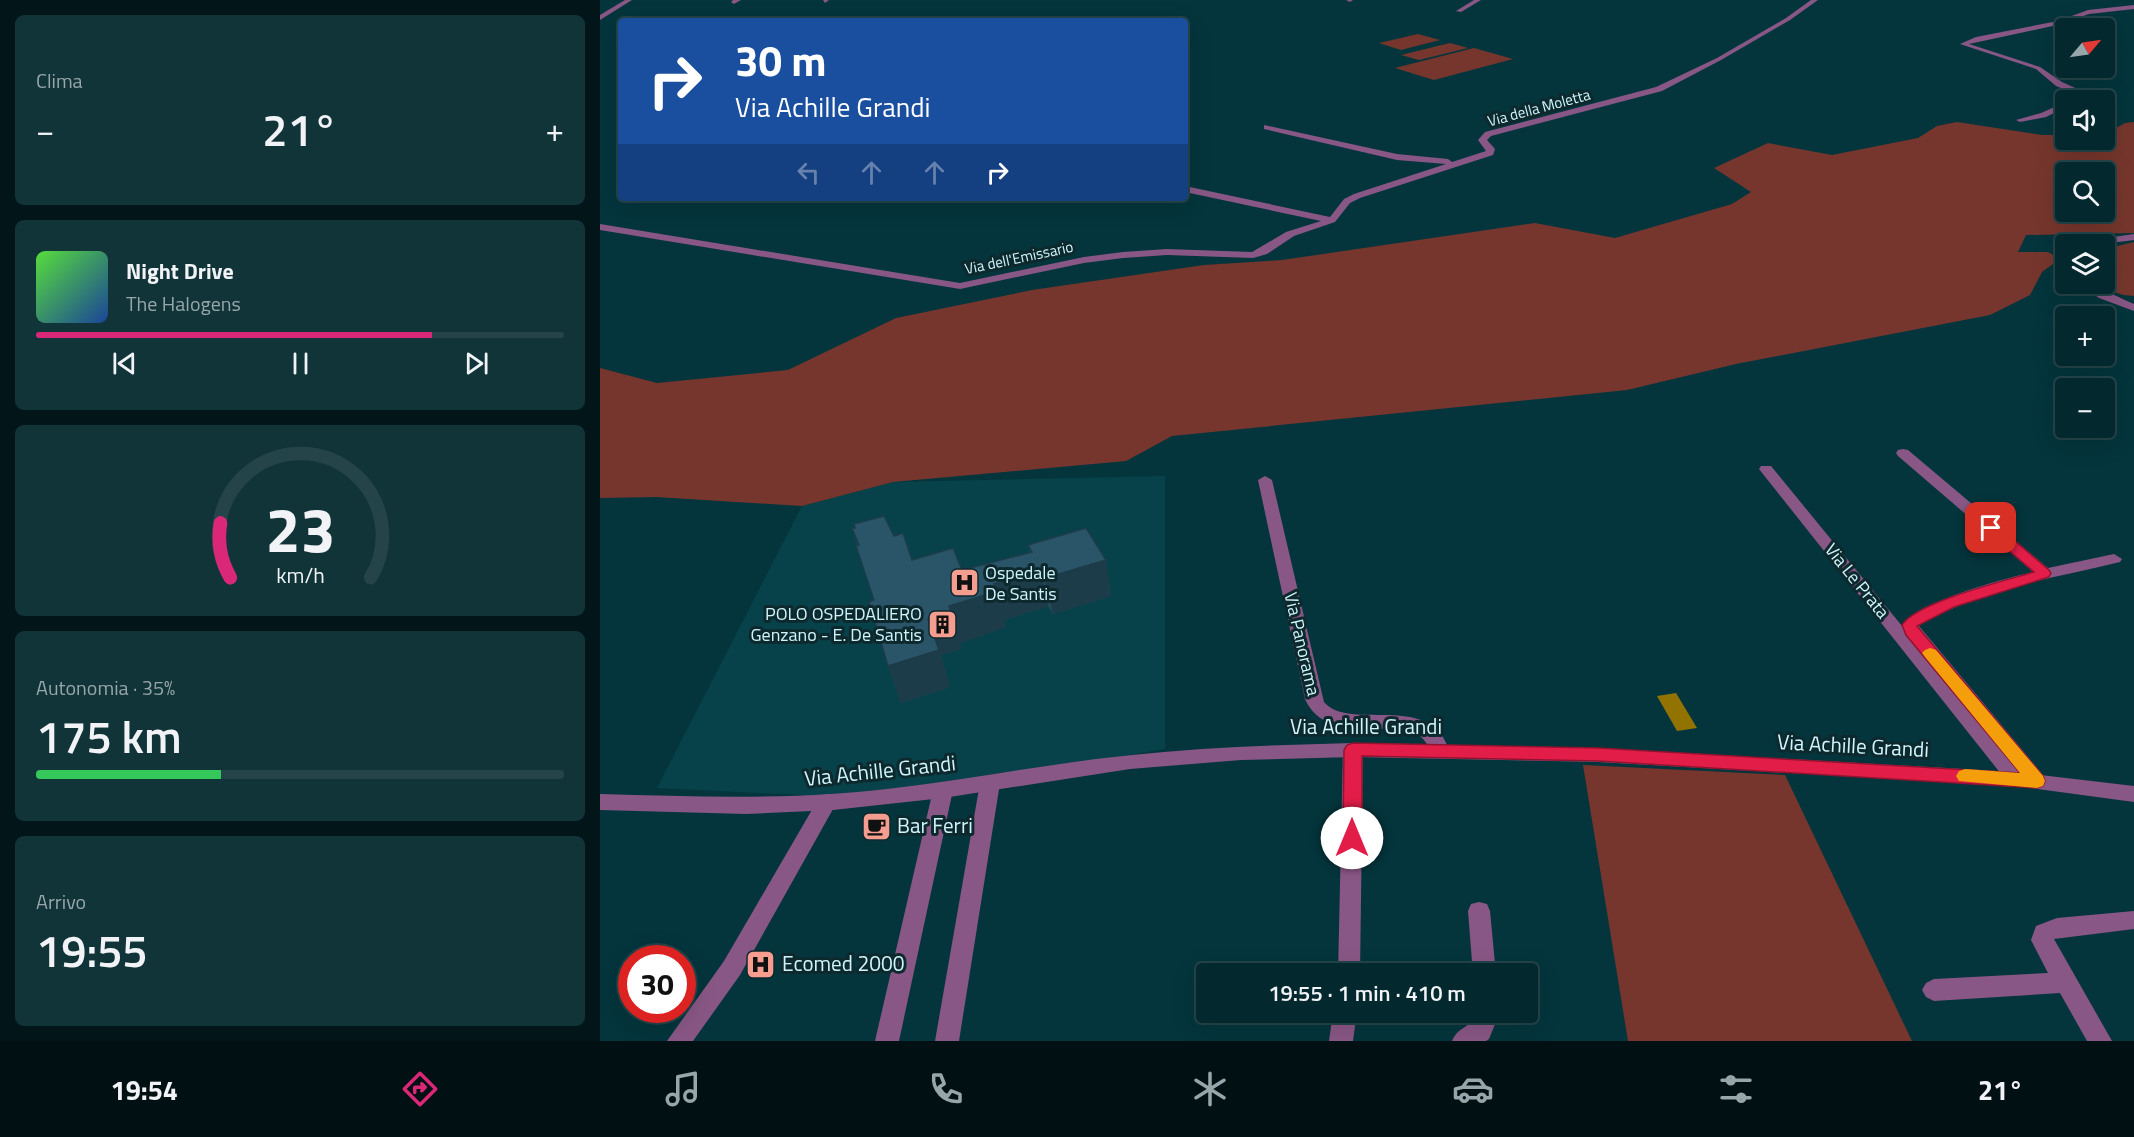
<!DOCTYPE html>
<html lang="it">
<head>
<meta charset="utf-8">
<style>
  :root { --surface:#03282d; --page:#113439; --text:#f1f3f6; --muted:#97a6aa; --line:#244449; --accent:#db2777 }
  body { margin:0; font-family:"Titillium Web",sans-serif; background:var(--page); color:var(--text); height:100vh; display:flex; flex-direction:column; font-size:22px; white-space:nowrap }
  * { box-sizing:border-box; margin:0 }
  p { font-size:20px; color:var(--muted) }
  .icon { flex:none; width:33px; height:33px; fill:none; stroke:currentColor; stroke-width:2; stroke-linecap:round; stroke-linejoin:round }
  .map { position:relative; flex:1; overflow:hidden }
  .panel { display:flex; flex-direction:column; gap:15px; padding:15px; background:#021619; width:600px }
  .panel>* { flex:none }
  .hud { position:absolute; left:18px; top:18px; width:570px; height:183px; border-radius:6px; box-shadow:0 6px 24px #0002,0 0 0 2px var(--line); background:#1a4fa0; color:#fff; overflow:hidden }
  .needle { width:39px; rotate:61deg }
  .fabs { position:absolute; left:1455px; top:18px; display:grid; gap:12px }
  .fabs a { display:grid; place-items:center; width:60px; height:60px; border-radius:6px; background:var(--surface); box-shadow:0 6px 24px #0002,0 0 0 2px var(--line); font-size:30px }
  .speed { position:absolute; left:18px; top:945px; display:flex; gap:12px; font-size:30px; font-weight:700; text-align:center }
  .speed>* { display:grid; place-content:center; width:78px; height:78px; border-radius:50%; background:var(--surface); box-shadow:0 6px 24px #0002,0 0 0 2px var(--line); line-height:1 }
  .speed .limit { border:9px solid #d22; background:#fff; color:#111 }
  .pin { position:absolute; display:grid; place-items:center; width:51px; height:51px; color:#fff; margin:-26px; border-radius:12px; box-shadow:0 3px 9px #0006 }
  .me { position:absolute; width:66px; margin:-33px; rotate:0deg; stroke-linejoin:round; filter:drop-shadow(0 0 4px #0008) }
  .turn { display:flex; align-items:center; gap:21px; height:126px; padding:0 18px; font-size:27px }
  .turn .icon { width:78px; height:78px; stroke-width:2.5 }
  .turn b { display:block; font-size:42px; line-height:51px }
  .lanes { display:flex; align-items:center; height:57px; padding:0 18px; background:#0003; justify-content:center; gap:30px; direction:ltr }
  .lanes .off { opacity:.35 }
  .big { font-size:45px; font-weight:600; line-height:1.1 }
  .panel .card { flex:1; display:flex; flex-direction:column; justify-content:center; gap:9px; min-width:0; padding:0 21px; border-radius:9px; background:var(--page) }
  .panel .dial { align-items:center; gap:0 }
  .dial svg { height:156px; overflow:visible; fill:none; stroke:var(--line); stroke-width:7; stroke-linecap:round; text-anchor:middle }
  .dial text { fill:var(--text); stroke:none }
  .song { display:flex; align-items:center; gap:18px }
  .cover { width:72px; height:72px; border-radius:9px; background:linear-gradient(135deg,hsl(110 70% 55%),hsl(220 70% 35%)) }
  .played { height:6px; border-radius:3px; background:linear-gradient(90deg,var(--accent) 75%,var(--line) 75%) }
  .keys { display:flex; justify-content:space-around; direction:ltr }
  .heat { display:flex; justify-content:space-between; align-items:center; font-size:33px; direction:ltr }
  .charge { height:9px; border-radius:4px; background:linear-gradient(90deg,#34c759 35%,var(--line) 0) }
  .trip { position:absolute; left:596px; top:963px; width:342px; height:60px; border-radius:6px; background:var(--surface); box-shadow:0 6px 24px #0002,0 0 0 2px var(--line); font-weight:600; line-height:60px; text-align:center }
  .menu { display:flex; height:96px; justify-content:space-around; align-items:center; background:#011012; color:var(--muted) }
  .menu .icon { width:42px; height:42px }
  .menu .selected { color:var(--accent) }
  .menu b { font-size:27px; color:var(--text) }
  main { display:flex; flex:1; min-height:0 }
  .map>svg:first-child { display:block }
  .built { fill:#07424a }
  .green { fill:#76362d; fill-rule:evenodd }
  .water { fill:#937300 }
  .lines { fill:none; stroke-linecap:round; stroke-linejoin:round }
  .minor { fill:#895785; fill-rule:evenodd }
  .tertiary { fill:#895785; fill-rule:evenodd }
  .wall { fill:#24495a }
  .shaded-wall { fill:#1d3c4a }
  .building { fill:#2a5569; stroke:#1d3c4a; stroke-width:1.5 }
  .route { fill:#e11d48; stroke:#92132f; stroke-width:1.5 }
  .slow { fill:#f59e0b }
  .labels { text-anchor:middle; stroke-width:6; stroke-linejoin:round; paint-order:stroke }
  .far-street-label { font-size:15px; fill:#cef5fc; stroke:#0e292e }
  .poi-label { font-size:18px; fill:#cef5fc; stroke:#0e292e; text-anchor:start }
  .street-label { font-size:18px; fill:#cef5fc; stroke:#0e292e }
  .near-street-label { font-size:21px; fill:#cef5fc; stroke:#0e292e }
  .near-poi-label { font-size:21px; fill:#cef5fc; stroke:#0e292e; text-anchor:start }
</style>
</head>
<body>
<main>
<section class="panel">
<div class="card"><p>Clima</p>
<div class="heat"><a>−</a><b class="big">21°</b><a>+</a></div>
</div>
<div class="card">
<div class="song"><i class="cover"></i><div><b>Night Drive</b><p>The Halogens</p></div></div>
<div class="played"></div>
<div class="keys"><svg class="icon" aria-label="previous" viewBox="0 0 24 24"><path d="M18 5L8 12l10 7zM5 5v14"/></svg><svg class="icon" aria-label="pause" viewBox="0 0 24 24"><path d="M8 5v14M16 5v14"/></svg><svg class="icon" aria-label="next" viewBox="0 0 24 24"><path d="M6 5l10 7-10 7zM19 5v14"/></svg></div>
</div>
<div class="card dial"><svg viewBox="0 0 100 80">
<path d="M14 69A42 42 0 1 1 86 69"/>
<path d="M14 69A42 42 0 0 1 9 41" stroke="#db2777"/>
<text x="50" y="56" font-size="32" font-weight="700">23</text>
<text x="50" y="72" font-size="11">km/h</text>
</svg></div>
<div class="card"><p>Autonomia · 35%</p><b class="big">175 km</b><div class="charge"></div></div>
<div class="card"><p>Arrivo</p><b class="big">19:55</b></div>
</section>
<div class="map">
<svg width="1534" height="1041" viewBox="0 0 1534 1041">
  <rect width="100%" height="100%" fill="#04353c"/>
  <path class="built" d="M565,476V749L365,782L222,796L57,788L202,506L293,482Z"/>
  <g class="green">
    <path d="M818,34L840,40L801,50L779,43Z"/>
    <path d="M850,43L868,48L819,60L801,55Z"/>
    <path d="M874,48L913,59L834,80L795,68Z"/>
    <path d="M1357,122L1442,135H1465L1466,140H1504L1505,134L1525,123L1534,122V233L1426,235L1418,252H1448L1460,259L1442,272L1430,295L1390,315L1136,364L1027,390L572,436L526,461L293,482L202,506L56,497L0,498V368L57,383L188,370L296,318L432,290L604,265L682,260L935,223L1015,238L1132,204L1151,192L1114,168L1168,143L1232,155L1318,138L1337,126ZM1466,172H1504V212H1466Z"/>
    <path d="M1534,242V296L1523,295L1493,284H1504L1505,249Z"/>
    <path d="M983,765L1185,775L1312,1041H1028Z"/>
  </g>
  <path class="water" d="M1076,693L1097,728L1077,731L1057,696Z"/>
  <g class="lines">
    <g class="minor">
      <path d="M25,0H32L0,20V15Z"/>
      <path d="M141,0L134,4L131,2L133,0Z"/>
      <path d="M223,0H229L225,3Z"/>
      <path d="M746,0H753L750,2Z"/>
      <path d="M874,0H881L861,12L856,11Z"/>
      <path d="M1211,0H1218L1190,20L1121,60L1062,91L891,136L887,140L895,149L893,155L760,198L750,203L735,222L694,236L667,254L653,258L567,255L523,258L484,263L360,289L0,230V224L360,283L484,257L523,252L567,249L652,252L686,232L721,221L585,192V186L730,217L744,199L754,194L846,164L797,160L664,129V125L797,154L848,159L852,162L886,151L878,140L885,132L1056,87L1117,58L1186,18Z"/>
      <path d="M1534,5V9L1489,14L1462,24L1369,44L1440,67L1462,82L1495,97L1487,100H1478L1484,97L1456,86L1436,69L1360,44L1376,37L1458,21L1488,10Z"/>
      <path d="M1466,102V107L1446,117L1420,122L1416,120L1441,113Z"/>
      <path d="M1303,449L1308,450L1448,568L1514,554L1522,559L1520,562C1464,576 1408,584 1356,607C1343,613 1329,617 1319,626L1444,776L1447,781L1444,786C1435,789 1431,787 1425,780L1423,784L1416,786L1409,784L1159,469L1161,466H1171L1302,626C1312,603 1407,578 1433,572L1298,456L1296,453L1298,450Z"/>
      <path d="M665,476L672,480L724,702C746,728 806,701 838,730C843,735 846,744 850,750L847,755L840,757L833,755C828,745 823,736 812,730C807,728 799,729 793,729C761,727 720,734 705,699L658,480Z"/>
      <path d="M753,743L760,745L763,750L760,974H738L743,750L746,745Z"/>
      <path d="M390,775L397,778L400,783L359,1041H335L380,783L383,778Z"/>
      <path d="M343,782L350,785L353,790L299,1041H275L333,790L336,785Z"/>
      <path d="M227,794L234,796L237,802L140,975L93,1041H67L124,961L220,796Z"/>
      <path d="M879,902L887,904L890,911L896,974H873L868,911L871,904Z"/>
      <path d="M1534,911V929L1454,939L1512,1041H1487L1460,993L1334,1001L1326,997L1322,990L1326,983L1334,979L1448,973L1431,940L1436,926L1457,918Z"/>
      <path d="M733,1012H757L753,1041H729Z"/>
      <path d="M876,1012H900L889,1039L886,1041H852C859,1025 869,1031 876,1012Z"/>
    </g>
    <g class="tertiary">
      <path d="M1534,234V240L1503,244H1480L1485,241Z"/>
      <path d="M1480,284C1494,283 1519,298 1534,304V311L1499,298Z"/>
      <path d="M753,743L998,748L1416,772L1534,786V802L1416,786L998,762L753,757L641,760L530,769L343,798L233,810L146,814L0,810V794C77,796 154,799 231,794C332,788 431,765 532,755C605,747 679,745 753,743Z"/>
    </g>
  </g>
  <path class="wall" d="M252,528L294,536L312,560L362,570L430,552L428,545L506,560L511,596L453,614L448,606L404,620L406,627L360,643L361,649L341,655L350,687L301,703L288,666L274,600Z"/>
  <g class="shaded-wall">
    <path d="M506,560L511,596L453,614L445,578Z"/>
    <path d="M441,570L448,606L404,620L406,627L360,643L361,649L341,655L350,687L301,703L288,666L328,619L349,606L394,584Z"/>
  </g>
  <path class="building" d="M284,516L294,536L303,533L312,560L353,548L362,570L432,552L428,545L486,528L506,560L445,578L441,570L394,584L398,591L349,606L351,612L328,619L339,650L288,666L269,602L274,600L256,546L259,545L252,528H255L254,524Z"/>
  <path class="route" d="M1391,524L1396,525L1449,570L1451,573L1449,577L1354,607L1317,626L1443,776L1445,781L1443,786L1437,788L998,761L762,756V838L759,844L752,846L746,844L743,838L744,750L747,745L753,743L998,748L1420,773L1306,635L1302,625C1317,602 1404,581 1434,572L1386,531L1384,528L1386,525Z"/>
  <path class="slow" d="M1330,648L1336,650L1443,776L1445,781L1443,786L1437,788L1359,781L1356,776L1359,771L1365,769L1420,773L1325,657L1322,653L1325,650Z"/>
  <defs>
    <symbol id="hospital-square" viewBox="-11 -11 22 22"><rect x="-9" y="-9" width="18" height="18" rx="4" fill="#f59d8f" stroke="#0e292e"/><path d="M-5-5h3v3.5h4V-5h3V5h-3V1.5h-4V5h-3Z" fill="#111"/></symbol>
    <symbol id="building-square" viewBox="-11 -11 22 22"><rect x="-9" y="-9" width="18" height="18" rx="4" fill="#f59d8f" stroke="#0e292e"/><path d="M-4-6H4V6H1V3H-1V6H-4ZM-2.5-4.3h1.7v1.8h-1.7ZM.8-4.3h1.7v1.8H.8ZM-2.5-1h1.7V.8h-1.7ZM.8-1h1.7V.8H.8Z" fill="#111"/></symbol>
    <symbol id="cafe-square" viewBox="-11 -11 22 22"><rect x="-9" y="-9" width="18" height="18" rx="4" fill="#f59d8f" stroke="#0e292e"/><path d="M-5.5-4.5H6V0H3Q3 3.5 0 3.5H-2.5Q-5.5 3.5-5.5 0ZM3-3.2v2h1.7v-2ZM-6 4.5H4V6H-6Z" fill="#111"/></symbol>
  </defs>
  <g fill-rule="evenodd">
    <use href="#hospital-square" x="348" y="566" width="33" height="33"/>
    <use href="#building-square" x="326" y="608" width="33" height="33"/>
    <use href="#cafe-square" x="260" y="810" width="33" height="33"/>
    <use href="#hospital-square" x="144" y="948" width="33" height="33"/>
  </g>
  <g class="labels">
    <g class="far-street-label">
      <text transform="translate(939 108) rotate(-15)" y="5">Via della Moletta</text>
      <text transform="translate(419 258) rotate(-12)" y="5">Via dell'Emissario</text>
    </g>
    <g class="poi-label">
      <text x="385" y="579">Ospedale<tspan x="385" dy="21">De Santis</tspan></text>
      <text x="322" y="620" text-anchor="end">POLO OSPEDALIERO<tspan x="322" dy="21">Genzano - E. De Santis</tspan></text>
    </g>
    <g class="street-label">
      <text transform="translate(1257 581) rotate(51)" y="6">Via Le Prata</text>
      <text transform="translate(702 644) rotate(77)" y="6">Via Panorama</text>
    </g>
    <g class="near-street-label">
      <text x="766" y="734">Via Achille Grandi</text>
      <text transform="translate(1253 746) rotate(3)" y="7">Via Achille Grandi</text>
      <text transform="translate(280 771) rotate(-6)" y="7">Via Achille Grandi</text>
    </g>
    <g class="near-poi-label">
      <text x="297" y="833">Bar Ferri</text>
      <text x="182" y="971">Ecomed 2000</text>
    </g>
  </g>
</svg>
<div class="fabs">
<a><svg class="needle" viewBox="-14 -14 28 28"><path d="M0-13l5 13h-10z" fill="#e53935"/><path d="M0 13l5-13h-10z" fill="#97a6aa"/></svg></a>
<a><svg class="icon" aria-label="sound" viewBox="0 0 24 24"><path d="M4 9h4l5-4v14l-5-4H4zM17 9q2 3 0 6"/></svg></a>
<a><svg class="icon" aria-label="search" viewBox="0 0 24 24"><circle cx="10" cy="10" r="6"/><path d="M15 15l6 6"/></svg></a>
<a><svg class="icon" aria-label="layers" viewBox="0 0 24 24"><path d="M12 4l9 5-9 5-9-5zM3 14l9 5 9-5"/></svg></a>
<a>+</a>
<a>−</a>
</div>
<div class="speed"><div class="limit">30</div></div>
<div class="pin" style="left:1391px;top:528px;background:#d93025"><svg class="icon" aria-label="arrive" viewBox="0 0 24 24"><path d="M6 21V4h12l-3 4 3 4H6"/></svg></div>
<svg class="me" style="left:752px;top:838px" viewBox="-20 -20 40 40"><circle r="19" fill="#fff"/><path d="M0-13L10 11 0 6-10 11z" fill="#e11d48"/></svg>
<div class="trip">19:55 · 1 min · 410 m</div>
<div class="hud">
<div class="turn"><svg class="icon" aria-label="right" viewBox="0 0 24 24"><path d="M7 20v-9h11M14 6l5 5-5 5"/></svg><div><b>30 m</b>Via Achille Grandi</div></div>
<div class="lanes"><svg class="icon off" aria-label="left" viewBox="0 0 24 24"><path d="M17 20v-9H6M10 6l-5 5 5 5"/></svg><svg class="icon off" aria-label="ahead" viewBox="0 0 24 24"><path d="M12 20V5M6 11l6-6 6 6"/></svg><svg class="icon off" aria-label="ahead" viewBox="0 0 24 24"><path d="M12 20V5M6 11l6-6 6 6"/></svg><svg class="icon" aria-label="right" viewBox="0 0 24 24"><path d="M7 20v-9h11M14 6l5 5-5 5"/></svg></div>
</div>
</div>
</main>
<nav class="menu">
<b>19:54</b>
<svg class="icon selected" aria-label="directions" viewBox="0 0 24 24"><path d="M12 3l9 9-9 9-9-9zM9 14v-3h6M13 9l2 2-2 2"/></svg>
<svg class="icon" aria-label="music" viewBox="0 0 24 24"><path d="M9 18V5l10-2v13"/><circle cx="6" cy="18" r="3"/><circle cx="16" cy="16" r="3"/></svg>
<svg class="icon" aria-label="phone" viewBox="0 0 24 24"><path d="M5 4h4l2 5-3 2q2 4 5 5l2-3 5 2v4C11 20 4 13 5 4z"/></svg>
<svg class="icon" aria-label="climate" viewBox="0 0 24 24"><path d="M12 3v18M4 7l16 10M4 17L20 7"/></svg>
<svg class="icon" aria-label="car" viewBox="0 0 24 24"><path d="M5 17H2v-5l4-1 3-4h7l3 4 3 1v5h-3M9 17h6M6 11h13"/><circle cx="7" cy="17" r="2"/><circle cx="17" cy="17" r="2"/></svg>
<svg class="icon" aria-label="filters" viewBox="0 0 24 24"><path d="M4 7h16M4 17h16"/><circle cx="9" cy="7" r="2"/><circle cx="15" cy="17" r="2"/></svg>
<b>21°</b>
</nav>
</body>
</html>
